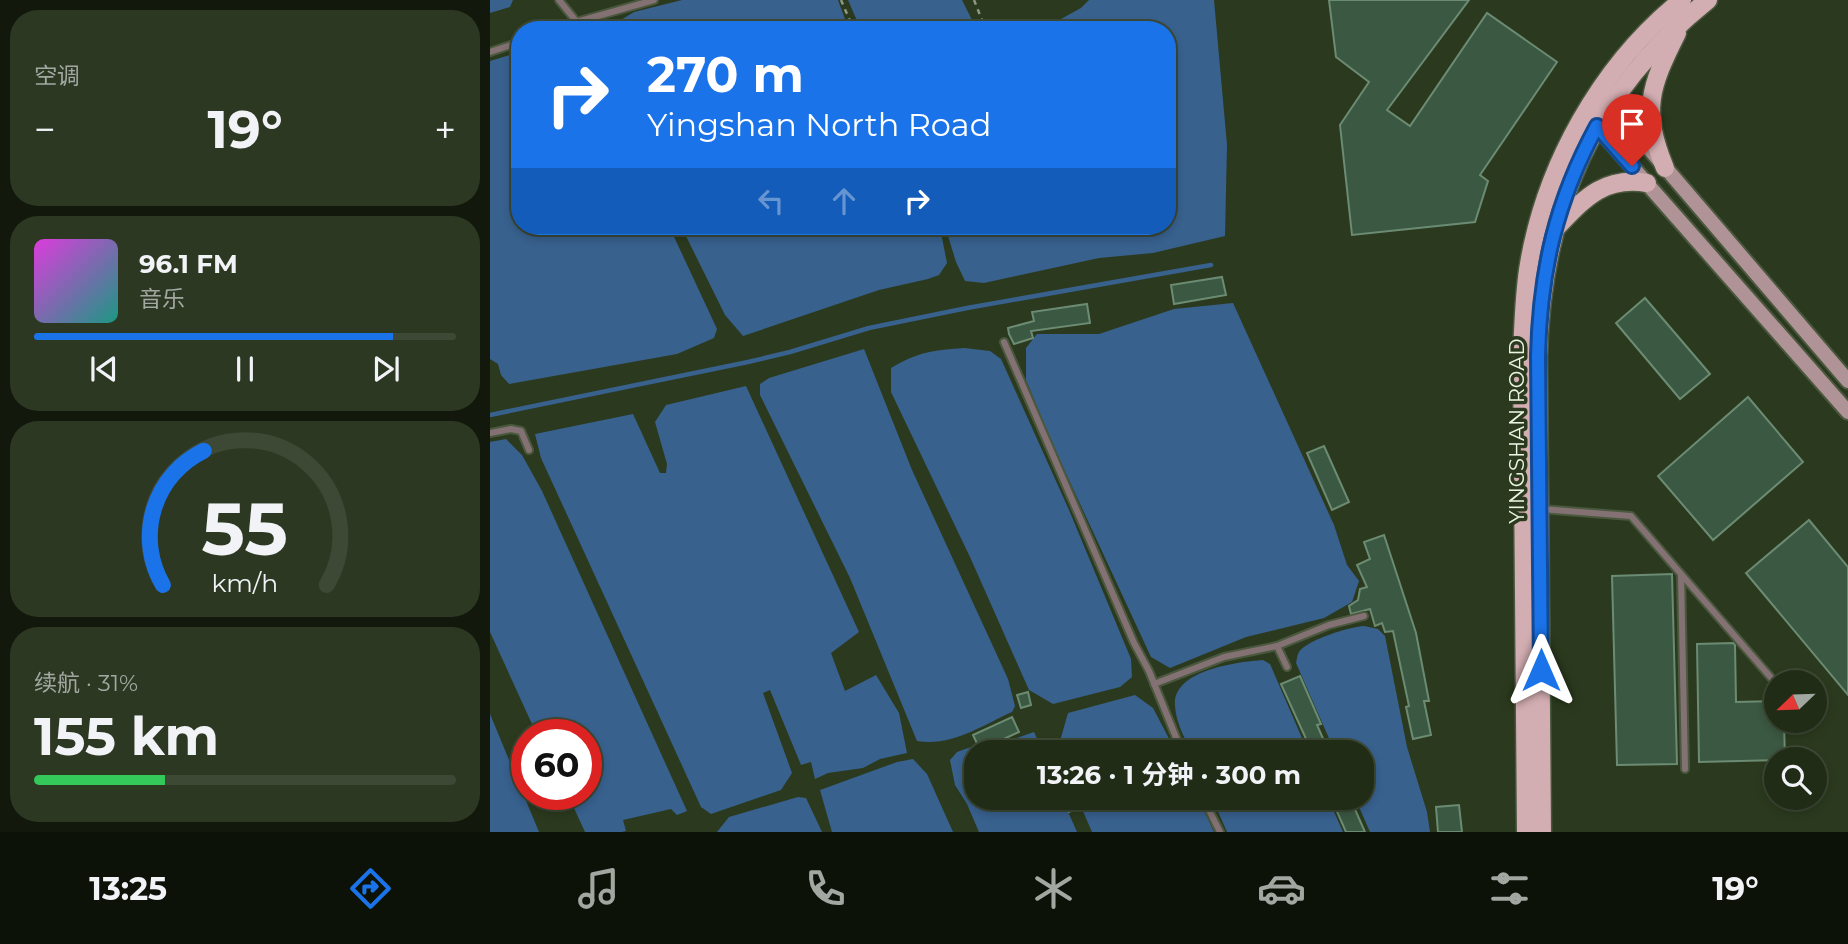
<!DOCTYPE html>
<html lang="zh">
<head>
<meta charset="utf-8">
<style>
  :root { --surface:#202c16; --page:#2d3823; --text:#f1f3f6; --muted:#a2a7a1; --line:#3d4835; --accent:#1a73e8 }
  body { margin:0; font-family:Montserrat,"Noto Sans SC",sans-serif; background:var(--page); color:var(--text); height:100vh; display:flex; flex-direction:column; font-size:26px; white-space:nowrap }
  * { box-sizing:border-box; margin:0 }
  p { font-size:23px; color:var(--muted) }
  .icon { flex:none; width:38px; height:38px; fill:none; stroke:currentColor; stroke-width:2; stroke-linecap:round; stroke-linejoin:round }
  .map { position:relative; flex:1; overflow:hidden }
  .details { display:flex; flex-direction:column; gap:10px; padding:10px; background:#12180c; width:490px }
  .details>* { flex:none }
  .guide { position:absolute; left:21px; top:21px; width:665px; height:214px; border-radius:28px; box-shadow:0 4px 10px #0003,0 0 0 2px var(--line); background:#1a73e8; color:#fff; overflow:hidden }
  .needle { width:46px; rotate:247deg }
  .fabs { position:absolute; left:1274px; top:670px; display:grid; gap:14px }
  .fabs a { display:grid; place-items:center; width:63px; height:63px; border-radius:50%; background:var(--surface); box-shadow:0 4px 10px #0003,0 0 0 2px var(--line); font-size:35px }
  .speed { position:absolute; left:21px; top:719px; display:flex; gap:14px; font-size:35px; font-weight:700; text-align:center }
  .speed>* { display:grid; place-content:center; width:91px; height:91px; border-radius:50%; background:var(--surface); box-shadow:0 4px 10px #0003,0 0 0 2px var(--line); line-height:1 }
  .speed .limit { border:10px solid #d22; background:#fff; color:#111 }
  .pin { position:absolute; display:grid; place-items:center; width:60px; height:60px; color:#fff; margin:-72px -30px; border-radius:50% 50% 50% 0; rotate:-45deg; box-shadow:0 0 7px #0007 }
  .pin .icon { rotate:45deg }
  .me { position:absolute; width:77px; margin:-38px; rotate:0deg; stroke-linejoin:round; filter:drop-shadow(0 0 5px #0008) }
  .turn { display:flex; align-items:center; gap:24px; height:147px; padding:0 21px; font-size:32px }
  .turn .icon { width:91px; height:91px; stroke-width:2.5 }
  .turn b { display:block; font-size:49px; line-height:60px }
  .lanes { display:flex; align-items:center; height:66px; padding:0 21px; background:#0003; justify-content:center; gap:35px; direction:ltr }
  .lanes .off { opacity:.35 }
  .big { font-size:52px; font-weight:700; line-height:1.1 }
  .details .card { flex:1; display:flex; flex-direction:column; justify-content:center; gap:10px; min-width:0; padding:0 24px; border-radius:28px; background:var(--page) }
  .details .dial { align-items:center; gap:0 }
  .dial svg { height:182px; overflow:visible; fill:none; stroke:var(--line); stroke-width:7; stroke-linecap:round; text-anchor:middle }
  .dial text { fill:var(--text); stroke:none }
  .song { display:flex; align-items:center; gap:21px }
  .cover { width:84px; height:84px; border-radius:10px; background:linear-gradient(135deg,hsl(300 70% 55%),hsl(170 70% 35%)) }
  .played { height:7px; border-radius:4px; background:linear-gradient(90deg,var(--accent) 85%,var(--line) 85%) }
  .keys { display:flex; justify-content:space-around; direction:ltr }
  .heat { display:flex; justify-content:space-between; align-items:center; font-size:38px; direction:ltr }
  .charge { height:10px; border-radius:5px; background:linear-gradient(90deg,#34c759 31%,var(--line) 0) }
  .trip { position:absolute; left:474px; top:740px; width:410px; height:70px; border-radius:28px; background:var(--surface); box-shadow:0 4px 10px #0003,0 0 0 2px var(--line); font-weight:700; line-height:70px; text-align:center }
  .tabs { display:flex; height:112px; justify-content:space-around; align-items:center; background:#0d1209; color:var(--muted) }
  .tabs .icon { width:49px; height:49px }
  .tabs .on { color:var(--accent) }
  .tabs b { font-size:32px; color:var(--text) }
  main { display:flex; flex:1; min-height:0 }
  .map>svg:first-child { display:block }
  .water { fill:#38618e }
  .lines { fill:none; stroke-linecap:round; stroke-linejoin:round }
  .stream { stroke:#38618e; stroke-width:4.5 }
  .building { fill:#3b5842; stroke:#6c8b73; stroke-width:2 }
  .service-casing { stroke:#4a583e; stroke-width:10 }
  .secondary-casing { stroke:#4a583e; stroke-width:18 }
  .primary-casing { stroke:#4a583e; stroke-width:21 }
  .path { stroke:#8c9882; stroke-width:2.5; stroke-dasharray:5 5; stroke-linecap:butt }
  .service { stroke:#837173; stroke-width:6 }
  .secondary { stroke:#b09396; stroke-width:14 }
  .primary { stroke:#d2adb1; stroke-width:18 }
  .route-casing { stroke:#114b97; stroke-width:18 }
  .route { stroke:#1a73e8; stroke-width:12 }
  .labels { text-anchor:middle; stroke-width:7; stroke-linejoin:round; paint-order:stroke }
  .street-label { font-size:21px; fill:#ebf4e3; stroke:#2b3a1e }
</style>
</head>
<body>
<main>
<section class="details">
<div class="card"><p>空调</p>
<div class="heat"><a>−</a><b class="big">19°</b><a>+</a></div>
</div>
<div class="card">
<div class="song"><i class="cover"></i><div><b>96.1 FM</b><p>音乐</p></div></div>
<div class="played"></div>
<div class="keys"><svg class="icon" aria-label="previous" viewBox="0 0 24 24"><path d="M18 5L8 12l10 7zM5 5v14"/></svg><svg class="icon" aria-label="pause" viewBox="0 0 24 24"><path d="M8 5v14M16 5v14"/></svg><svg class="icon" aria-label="next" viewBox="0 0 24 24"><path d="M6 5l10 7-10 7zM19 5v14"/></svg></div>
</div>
<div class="card dial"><svg viewBox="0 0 100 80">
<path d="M14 69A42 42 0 1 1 86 69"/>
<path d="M14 69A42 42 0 0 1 32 10" stroke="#1a73e8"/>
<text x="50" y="56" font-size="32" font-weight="700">55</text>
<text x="50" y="72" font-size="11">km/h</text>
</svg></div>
<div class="card"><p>续航 · 31%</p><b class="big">155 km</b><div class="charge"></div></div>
</section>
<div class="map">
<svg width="1358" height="832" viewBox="0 0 1358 832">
  <rect width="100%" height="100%" fill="#2b3a1e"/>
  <g class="water">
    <path d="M0,0H23L20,7L0,13Z"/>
    <path d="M192,0H348L359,30H126V23L144,12Z"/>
    <path d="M358,0H472L487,30H371Z"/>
    <path d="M599,0H724L737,145L735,236L663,253L609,258L494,283L475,281L466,262L455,226H677V30H551L591,8Z"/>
    <path d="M30,52V226H179L227,329L224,338L187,354L19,384L11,375L8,364L0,359V61Z"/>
    <path d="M191,226H447L452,238L457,263L449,275L438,279L389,290L253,336L235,315Z"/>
    <path d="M743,303L844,525L857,565L869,581L862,602L834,618L756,637L680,668L661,657L566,452L536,380V348L547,334H609L684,309Z"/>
    <path d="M474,348L500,351L511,359L579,510L641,659L642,677L630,687L563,704L539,690L480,557L401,392V368C427,352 445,350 474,348Z"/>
    <path d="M374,349L422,470L518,679L525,706L522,712C491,726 461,747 427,741L360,578L270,395V384L279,378Z"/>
    <path d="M256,386L369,632L341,653L355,691L386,675L409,713L417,753L390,759L373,768L338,773L325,779L321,762L311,765L280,690L273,693L302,773L291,790L221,814L211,807L51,458L45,434L143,414L170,473H176L177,464L165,422L176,405Z"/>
    <path d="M16,439L32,455L52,491L197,811L187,815L181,809L133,820L136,831L132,832H95L78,795L96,794V735H47L0,632V442Z"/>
    <path d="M874,626L888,629L895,636L917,747L937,812L940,832H880L865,798H872V752H845L806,663C807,659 807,655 809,652C817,640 859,627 874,626Z"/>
    <path d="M773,660L780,664L818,752H701C695,738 686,723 685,706C682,670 747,662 773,660Z"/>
    <path d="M645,695L663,708L686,752H572L570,741L578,713Z"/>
    <path d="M0,714L49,832H0Z"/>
    <path d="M544,732L553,752H486V798H572L587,832H489L477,804L465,785L460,760L467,752L481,747L490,751Z"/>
    <path d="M423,759L437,774L463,832H342L330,790L407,762Z"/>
    <path d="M308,797L316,798L332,832H227L239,817Z"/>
    <path d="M591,798H708L724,832H602L592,809L594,806Z"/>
    <path d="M722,798H838L853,832H737Z"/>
  </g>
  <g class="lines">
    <path class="stream" d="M0,415L258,362L300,352L379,328L477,308L721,265"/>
  </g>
  <g class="building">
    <path d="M839,0H979L897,110L920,126L997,13L1067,62L990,175L998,181L985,222L862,235L850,125L879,82L846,57Z"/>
    <path d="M732,277L736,295L684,304L681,285Z"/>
    <path d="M1155,298L1220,374L1190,399L1126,323Z"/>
    <path d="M597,304L600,323L541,331L543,338L524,344L519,334L518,328L544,321L542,312Z"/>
    <path d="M1258,397L1313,462L1223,540L1168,476Z"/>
    <path d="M834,446L859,502L842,510L817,453Z"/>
    <path d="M1319,520L1358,567V695L1256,573Z"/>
    <path d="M894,535L926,633L939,701H934L941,735L923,739L916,707L919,706L903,631L895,632L892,623L885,626L880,609L861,614L859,606L868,600L870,589L877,587L867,565L880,559L874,542Z"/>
    <path d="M1182,574L1187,764L1127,765L1122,576Z"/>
    <path d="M1243,643L1245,645L1246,702L1286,701V721H1294L1295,760L1209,762L1207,644Z"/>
    <path d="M810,676L831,724L827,725L839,752H822L791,684Z"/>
    <path d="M538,692L541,705L531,708L527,695Z"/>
    <path d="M522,717L529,732L490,750L483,735Z"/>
    <path d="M573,798H589L592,807L579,812Z"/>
    <path d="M841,798H860L875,832H856Z"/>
    <path d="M969,805L972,832H948L946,807Z"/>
  </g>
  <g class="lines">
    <defs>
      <g id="service">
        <path d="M69,0L86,21"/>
        <path d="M58,30L164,0"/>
        <path d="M0,52L30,42"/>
        <path d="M514,342L644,643L659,671L692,752"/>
        <path d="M0,433L21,429L31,431L39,450"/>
        <path d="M1051,509L1141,516L1191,574L1195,769"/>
        <path d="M1191,574L1283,680"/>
        <path d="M787,646L797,667"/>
        <path d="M664,684L734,657L787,646L839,625L874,616"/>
        <path d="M713,798L730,832"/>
      </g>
      <g id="secondary">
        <path d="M1115,97L1358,381"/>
        <path d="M1101,120L1358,412"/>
      </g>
      <g id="primary">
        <path d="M1175,168C1151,110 1160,87 1187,33"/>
        <path d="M1066,228C1094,199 1113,176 1157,183"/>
        <path d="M1036,832L1032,356C1033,327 1034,298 1038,270C1054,167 1111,65 1192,0"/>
        <path d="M1052,832L1048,356C1052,209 1102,93 1218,0"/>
      </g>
    </defs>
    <use href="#service" class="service-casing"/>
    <use href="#secondary" class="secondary-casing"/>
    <use href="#primary" class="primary-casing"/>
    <g class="path">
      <path d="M351,0L364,30"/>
      <path d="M484,0L496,30"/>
    </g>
    <use href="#service" class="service"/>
    <use href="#secondary" class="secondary"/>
    <use href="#primary" class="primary"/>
  </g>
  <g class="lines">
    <defs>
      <path id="route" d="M1051,670L1048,356C1050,271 1066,201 1107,126L1142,166"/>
    </defs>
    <use href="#route" class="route-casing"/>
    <use href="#route" class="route"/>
  </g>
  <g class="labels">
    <g class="street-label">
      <text transform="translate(1027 431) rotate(-90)" y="7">YINGSHAN ROAD</text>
    </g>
  </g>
</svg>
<div class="fabs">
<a><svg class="needle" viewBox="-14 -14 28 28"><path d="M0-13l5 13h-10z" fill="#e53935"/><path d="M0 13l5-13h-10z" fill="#a2a7a1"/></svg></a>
<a><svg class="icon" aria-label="search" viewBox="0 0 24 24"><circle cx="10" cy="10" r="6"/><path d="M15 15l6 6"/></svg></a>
</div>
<div class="speed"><div class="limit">60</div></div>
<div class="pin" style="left:1142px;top:166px;background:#d93025"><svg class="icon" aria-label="arrive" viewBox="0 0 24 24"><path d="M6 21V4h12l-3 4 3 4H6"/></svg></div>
<svg class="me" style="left:1051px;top:670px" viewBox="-20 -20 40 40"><path d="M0-17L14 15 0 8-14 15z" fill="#1a73e8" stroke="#fff" stroke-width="4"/></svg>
<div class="trip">13:26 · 1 分钟 · 300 m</div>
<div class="guide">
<div class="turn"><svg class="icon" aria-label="right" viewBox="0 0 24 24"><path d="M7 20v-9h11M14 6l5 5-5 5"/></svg><div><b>270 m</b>Yingshan North Road</div></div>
<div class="lanes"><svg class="icon off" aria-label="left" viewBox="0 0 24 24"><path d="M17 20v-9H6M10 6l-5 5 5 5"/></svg><svg class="icon off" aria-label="ahead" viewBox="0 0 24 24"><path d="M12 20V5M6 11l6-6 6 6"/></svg><svg class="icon" aria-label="right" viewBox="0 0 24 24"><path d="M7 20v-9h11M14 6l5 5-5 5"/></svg></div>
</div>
</div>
</main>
<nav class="tabs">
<b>13:25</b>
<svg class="icon on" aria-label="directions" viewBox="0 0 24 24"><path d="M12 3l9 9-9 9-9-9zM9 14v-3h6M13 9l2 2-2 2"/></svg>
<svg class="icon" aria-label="music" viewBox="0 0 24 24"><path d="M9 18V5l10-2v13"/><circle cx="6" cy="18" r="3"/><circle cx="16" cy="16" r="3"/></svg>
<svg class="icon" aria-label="phone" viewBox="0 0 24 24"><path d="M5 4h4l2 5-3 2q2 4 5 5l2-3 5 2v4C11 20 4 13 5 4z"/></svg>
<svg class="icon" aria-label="climate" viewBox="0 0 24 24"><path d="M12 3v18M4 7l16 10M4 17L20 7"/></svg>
<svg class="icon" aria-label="car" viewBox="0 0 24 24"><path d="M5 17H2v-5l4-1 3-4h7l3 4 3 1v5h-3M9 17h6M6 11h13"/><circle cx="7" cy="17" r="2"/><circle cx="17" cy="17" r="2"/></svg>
<svg class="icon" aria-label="filters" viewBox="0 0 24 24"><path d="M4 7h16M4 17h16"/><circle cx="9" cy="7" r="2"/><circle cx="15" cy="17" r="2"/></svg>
<b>19°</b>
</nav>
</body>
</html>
